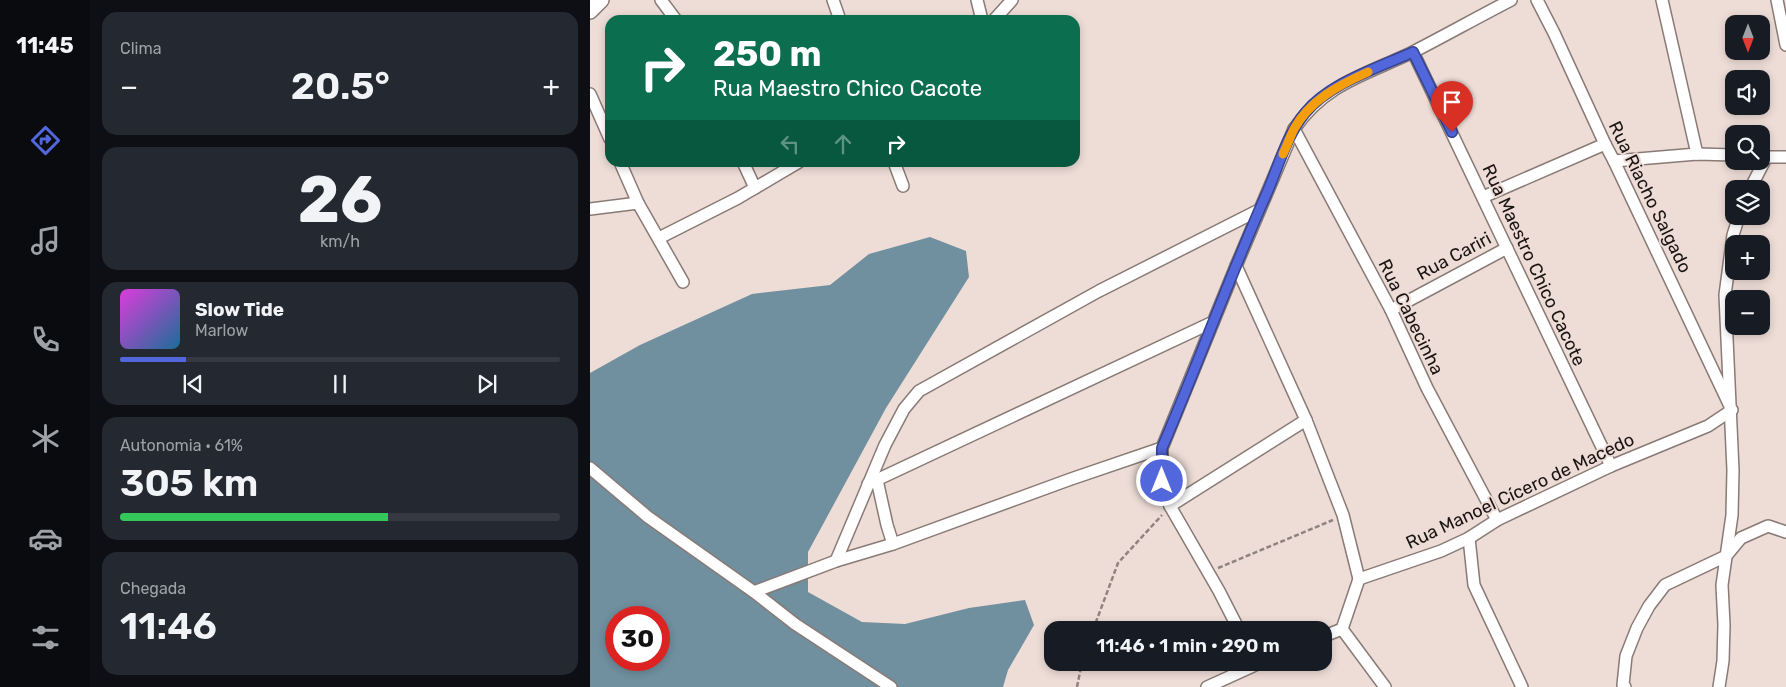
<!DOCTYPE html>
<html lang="pt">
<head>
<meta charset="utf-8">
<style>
  :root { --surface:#171b24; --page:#242831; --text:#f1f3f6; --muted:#9ea1a6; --line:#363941; --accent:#5367dd }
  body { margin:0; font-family:Rubik,sans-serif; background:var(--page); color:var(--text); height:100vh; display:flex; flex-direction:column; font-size:19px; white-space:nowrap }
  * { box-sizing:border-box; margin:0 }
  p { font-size:16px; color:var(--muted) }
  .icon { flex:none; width:28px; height:28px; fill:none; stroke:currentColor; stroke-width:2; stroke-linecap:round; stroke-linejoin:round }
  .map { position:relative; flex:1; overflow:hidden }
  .details { display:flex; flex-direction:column; gap:12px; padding:12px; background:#0d0f14; width:500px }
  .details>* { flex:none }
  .hud { position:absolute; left:15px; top:15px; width:475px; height:152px; border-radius:15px; box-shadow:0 2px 8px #0003; background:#0b6e4f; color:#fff; overflow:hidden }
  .needle { width:32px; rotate:180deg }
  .tools { position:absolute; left:1135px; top:15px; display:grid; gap:10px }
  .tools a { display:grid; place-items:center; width:45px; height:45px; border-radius:10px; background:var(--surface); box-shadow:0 2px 8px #0003; font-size:25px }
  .speed { position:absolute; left:15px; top:606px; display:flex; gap:10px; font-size:25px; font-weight:700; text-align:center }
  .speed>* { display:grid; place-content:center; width:65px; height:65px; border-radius:50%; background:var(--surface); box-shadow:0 2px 8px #0003; line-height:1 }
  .speed .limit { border:8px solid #d22; background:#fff; color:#111 }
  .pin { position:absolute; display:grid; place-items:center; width:42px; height:42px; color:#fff; margin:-51px -21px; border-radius:50% 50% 50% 0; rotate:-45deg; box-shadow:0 0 5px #0007 }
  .pin .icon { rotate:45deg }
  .me { position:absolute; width:55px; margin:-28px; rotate:0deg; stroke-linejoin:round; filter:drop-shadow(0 0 4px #0008) }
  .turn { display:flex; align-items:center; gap:18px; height:105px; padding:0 25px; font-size:22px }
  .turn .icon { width:65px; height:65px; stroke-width:2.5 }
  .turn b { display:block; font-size:35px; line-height:42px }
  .lanes { display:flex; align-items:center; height:48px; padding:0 25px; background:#0003; justify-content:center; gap:25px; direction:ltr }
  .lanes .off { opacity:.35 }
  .big { font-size:38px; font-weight:600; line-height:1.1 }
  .details .tile { flex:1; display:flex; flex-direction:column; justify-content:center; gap:8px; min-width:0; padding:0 18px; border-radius:15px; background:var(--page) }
  .details .dial { align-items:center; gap:0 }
  .dial b { font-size:65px; line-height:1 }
  .song { display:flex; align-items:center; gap:15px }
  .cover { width:60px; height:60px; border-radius:8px; background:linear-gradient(135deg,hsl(300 70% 55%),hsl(200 70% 35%)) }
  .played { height:5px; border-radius:2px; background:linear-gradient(90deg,var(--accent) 15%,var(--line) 15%) }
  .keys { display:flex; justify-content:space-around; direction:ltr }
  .heat { display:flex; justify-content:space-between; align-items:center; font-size:28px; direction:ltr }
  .charge { height:8px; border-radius:4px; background:linear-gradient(90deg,#34c759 61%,var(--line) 0) }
  .trip { position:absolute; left:454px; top:621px; width:288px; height:50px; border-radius:15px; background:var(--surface); box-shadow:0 2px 8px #0003; font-weight:600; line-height:50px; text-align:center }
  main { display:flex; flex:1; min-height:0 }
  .dock { display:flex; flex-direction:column; width:90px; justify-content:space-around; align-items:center; background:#090b0e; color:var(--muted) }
  .dock .icon { width:35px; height:35px }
  .dock .current { color:var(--accent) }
  .dock b { font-size:22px; color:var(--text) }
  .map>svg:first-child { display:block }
  .water { fill:#708f9f; fill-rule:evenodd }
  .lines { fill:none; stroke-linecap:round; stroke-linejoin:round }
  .minor-casing { stroke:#897a75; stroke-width:14 }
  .secondary-casing { stroke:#897a75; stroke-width:18 }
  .path { stroke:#8f837f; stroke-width:2.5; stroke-dasharray:5 2.5; stroke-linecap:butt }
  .minor { stroke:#fff; stroke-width:11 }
  .secondary { stroke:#fff; stroke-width:15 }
  .route-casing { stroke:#364390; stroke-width:12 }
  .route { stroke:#5367dd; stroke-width:9 }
  .slow { stroke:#f59e0b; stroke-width:9 }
  .labels { text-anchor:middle; stroke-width:4; stroke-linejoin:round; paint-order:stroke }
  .street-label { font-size:18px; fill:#1a1412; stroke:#eeddd7 }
</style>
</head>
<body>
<main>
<nav class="dock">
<b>11:45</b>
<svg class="icon current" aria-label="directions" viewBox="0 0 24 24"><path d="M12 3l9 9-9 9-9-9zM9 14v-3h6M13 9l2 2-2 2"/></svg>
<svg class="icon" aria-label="music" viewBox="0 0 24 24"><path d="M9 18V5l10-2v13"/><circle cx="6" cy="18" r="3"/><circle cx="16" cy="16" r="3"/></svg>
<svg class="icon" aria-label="phone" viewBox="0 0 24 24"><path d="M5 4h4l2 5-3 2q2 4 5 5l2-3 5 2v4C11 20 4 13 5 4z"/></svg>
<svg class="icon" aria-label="climate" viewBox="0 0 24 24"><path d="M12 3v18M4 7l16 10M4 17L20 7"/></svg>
<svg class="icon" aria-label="car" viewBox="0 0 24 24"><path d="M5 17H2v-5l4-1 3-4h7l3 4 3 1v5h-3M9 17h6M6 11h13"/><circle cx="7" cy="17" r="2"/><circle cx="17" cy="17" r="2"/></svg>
<svg class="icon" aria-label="filters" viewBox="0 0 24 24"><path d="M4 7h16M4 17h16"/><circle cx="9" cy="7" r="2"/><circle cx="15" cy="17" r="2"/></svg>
</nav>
<section class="details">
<div class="tile"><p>Clima</p>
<div class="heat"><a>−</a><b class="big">20.5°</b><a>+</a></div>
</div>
<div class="tile dial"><b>26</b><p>km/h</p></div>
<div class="tile">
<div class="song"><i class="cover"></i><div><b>Slow Tide</b><p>Marlow</p></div></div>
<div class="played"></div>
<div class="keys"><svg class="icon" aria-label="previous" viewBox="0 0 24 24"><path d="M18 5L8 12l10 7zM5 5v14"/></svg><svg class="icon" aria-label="pause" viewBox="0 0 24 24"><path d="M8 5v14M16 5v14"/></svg><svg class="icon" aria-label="next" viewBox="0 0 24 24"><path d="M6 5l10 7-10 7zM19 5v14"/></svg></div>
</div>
<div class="tile"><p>Autonomia · 61%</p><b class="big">305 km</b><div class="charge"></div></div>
<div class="tile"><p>Chegada</p><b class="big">11:46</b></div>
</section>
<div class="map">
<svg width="1196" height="687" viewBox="0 0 1196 687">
  <rect width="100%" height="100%" fill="#eeddd7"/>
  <path class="water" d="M340,237L376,251L379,277L296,408L218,552V592L272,622L315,624L379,608L435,600L444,625L418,670L413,687H0V373L50,345L162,294L240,285L279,254ZM26,618H69V660H26Z"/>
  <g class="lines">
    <defs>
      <g id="minor">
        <path d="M71,0L86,20"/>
        <path d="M243,0L250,20"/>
        <path d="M387,0L392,20"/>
        <path d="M947,0L964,33L1015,144L1024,161L1139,404"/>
        <path d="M1072,0L1107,154"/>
        <path d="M1187,0L1196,45"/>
        <path d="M404,20L422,0"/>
        <path d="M823,52L1021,466"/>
        <path d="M0,94L20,139"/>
        <path d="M704,129L801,310L837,388L907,520"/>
        <path d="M1171,157H1196"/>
        <path d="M1024,161L1107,154L1144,155"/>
        <path d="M30,162L48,203L93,282"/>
        <path d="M153,162L165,188"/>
        <path d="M304,162L313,186"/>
        <path d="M1160,189L1176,158"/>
        <path d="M893,197L1015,144"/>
        <path d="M0,209L48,203"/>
        <path d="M69,238L148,198L209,162"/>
        <path d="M646,266L716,420L753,515L769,579"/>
        <path d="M801,310L917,248"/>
        <path d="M0,468L58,517L164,592L205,624L301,687"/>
        <path d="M287,480L297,525L303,544"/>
        <path d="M278,484L623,322"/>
        <path d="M580,506L716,420"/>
        <path d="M879,538L884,585L932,687"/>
        <path d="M246,561L295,445L314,409L329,391L509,291L669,210"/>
        <path d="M769,579L851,551L879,538L907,520L1021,466L1118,426L1142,410"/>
        <path d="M164,592L246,561L303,544L481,479L572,448"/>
        <path d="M752,629L795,687"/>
        <path d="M649,630L629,591L580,506L572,481V448L646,266L704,129C736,83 775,75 823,52C856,35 888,17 921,0"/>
        <path d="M732,637L752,629L769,579"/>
        <path d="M617,687L672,662"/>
        <path d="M1035,687L1033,685L1036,656L1047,628L1059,606L1075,585L1136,556L1151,538L1178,526L1196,532"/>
        <path d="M1129,687L1133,661L1134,625L1132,585L1142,515L1143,470L1135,295L1143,235L1149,216"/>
      </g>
      <path id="secondary" d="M0,11L11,0"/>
    </defs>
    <use href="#minor" class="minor-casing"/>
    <use href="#secondary" class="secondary-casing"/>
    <g class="path">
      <path d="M628,568L743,520"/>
      <path d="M503,630L528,563L572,515"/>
      <path d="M487,687L492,662"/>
    </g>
    <use href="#minor" class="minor"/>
    <use href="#secondary" class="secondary"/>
  </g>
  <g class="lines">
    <defs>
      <path id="route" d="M572,481V448C608,364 639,278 676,195C688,168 696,136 715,113C739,83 788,68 823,52L862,132"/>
    </defs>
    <use href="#route" class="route-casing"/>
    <use href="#route" class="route"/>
    <path class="slow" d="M693,154C697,146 700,137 704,129C720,100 749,85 778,72"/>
  </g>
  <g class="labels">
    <g class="street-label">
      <text transform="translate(1060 197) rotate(64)" y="6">Rua Riacho Salgado</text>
      <text transform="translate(864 256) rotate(-28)" y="6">Rua Cariri</text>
      <text transform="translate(944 265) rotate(65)" y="6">Rua Maestro Chico Cacote</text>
      <text transform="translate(821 317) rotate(64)" y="6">Rua Cabecinha</text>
      <text transform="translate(930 491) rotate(-25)" y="6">Rua Manoel Cícero de Macedo</text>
    </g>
  </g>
</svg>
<div class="tools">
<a><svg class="needle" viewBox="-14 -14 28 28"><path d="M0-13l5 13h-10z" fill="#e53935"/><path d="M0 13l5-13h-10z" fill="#9ea1a6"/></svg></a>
<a><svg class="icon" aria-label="sound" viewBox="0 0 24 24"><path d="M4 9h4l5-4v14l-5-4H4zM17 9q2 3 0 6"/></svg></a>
<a><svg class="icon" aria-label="search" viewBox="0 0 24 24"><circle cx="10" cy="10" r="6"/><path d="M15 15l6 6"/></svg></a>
<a><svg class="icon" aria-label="layers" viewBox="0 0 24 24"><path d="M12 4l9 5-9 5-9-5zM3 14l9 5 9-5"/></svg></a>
<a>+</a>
<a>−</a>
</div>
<div class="speed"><div class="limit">30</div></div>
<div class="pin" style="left:862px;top:132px;background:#d93025"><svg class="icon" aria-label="arrive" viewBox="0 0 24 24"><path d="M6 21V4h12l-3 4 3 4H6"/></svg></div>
<svg class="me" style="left:572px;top:481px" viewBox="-20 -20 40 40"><circle r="17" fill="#5367dd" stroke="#fff" stroke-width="3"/><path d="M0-11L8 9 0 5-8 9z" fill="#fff"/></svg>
<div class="trip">11:46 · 1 min · 290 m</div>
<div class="hud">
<div class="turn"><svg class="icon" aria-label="right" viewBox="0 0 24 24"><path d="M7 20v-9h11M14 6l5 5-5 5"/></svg><div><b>250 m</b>Rua Maestro Chico Cacote</div></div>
<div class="lanes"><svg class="icon off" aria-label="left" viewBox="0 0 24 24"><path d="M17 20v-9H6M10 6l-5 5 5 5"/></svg><svg class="icon off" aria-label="ahead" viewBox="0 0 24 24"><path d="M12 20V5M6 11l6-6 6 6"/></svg><svg class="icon" aria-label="right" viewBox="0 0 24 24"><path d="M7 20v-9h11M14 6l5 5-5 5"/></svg></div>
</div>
</div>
</main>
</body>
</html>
